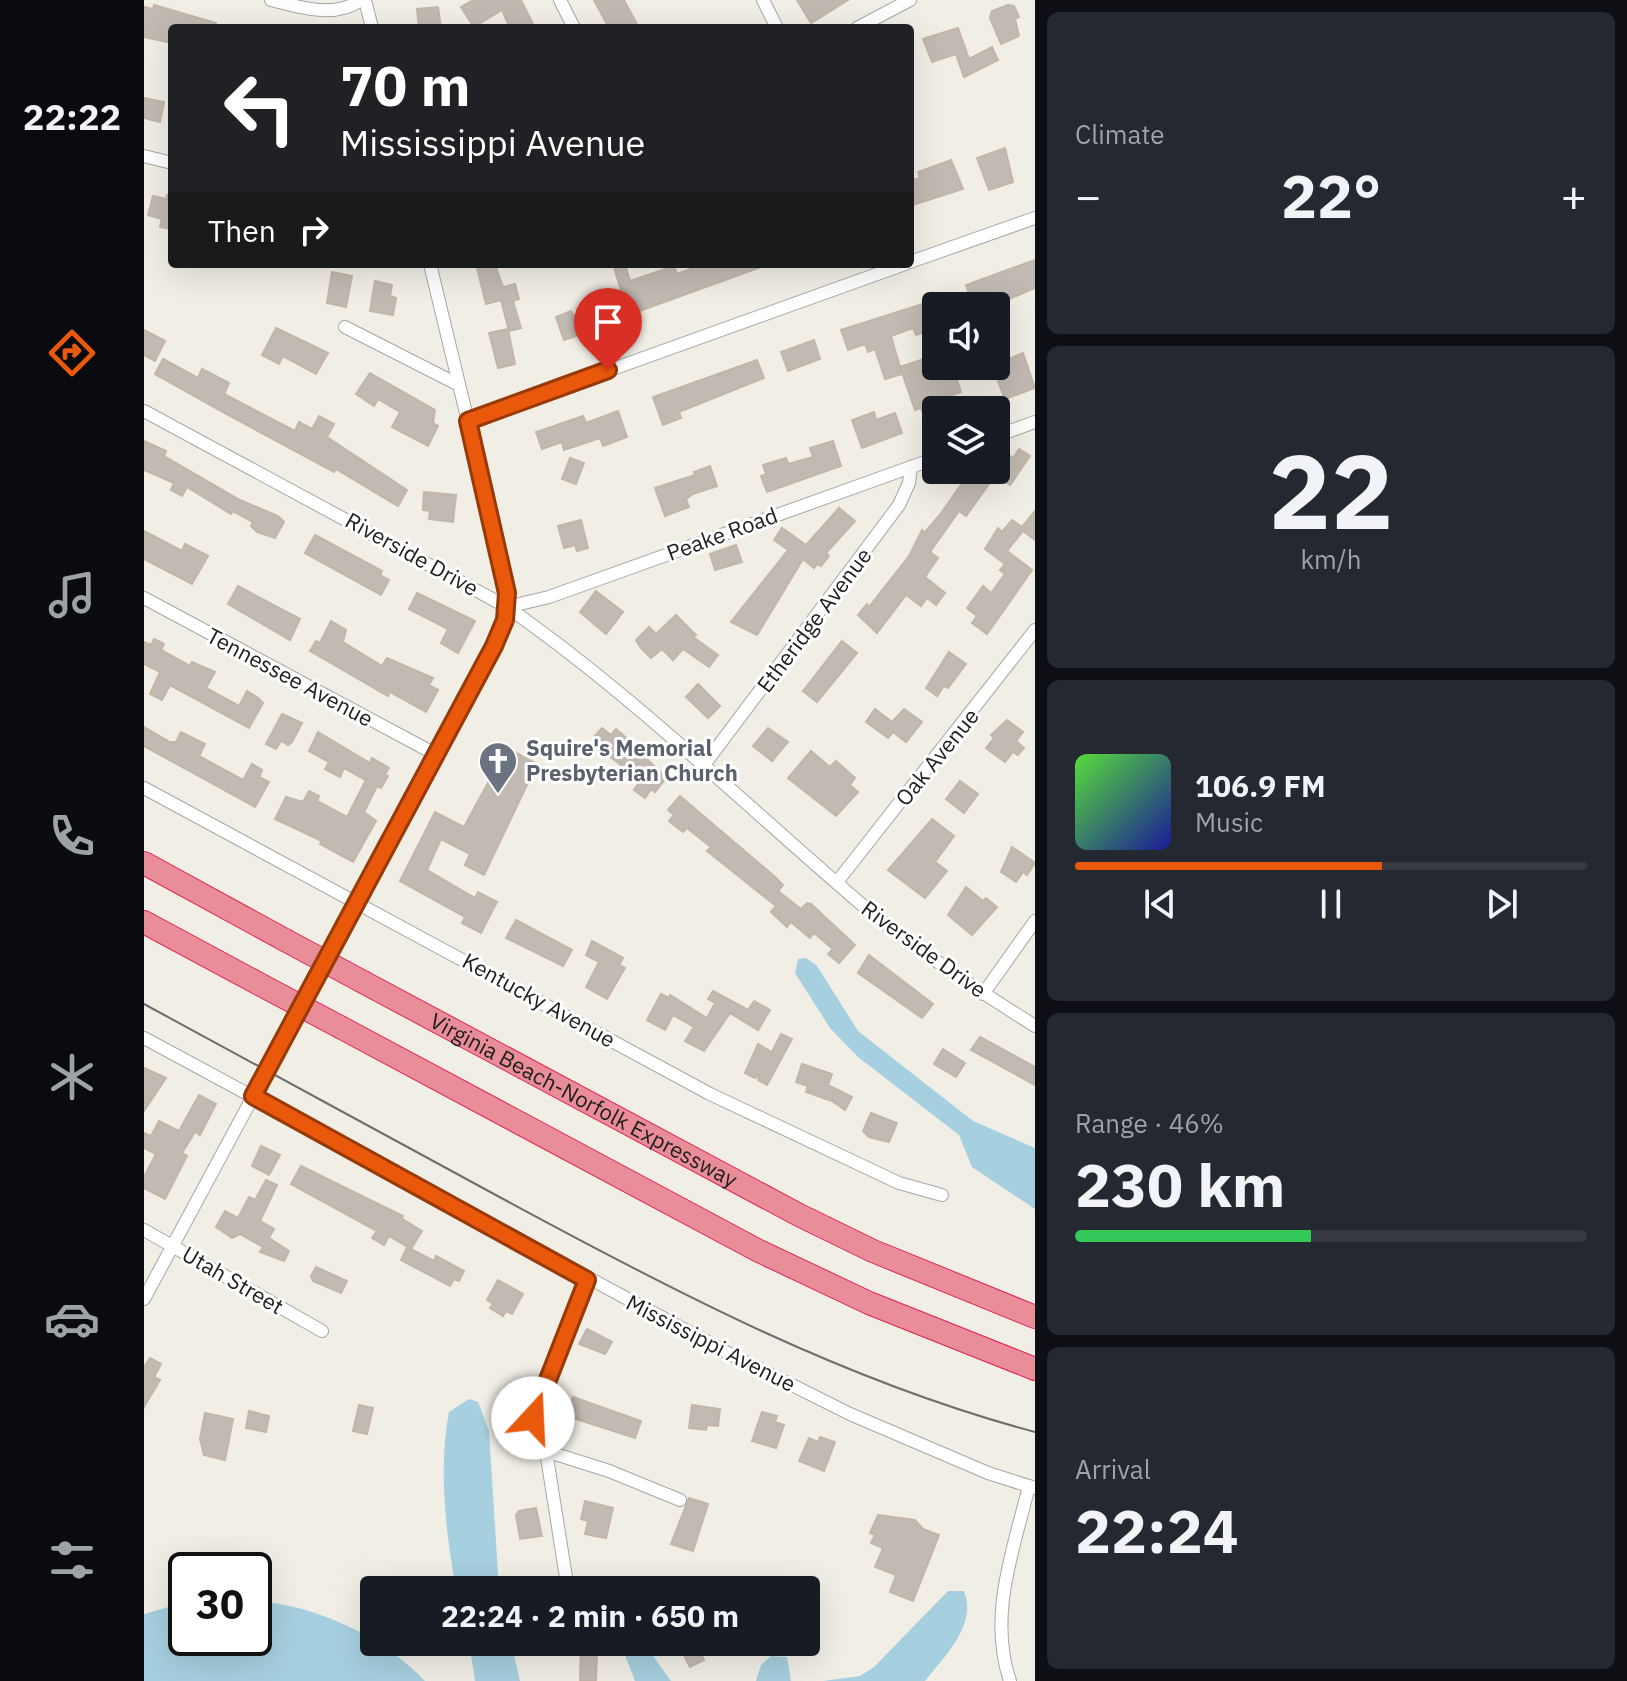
<!DOCTYPE html>
<html lang="en">
<head>
<meta charset="utf-8">
<style>
  :root { --surface:#171b24; --page:#242831; --text:#f1f3f6; --muted:#9ea1a6; --line:#363941; --accent:#ea580c }
  body { margin:0; font-family:"IBM Plex Sans",sans-serif; background:var(--page); color:var(--text); height:100vh; display:flex; flex-direction:column; font-size:30px; white-space:nowrap }
  * { box-sizing:border-box; margin:0 }
  p { font-size:26px; color:var(--muted) }
  .icon { flex:none; width:44px; height:44px; fill:none; stroke:currentColor; stroke-width:2; stroke-linecap:round; stroke-linejoin:round }
  .map { position:relative; flex:1; overflow:hidden }
  .drawer { display:flex; flex-direction:column; gap:12px; padding:12px; background:#0d0f14; width:592px }
  .drawer>* { flex:none }
  .banner { position:absolute; left:24px; top:24px; width:746px; height:244px; border-radius:8px; box-shadow:0 8px 32px #0002; background:#202124; color:#fff; overflow:hidden }
  .buttons { position:absolute; left:778px; top:292px; display:grid; gap:16px }
  .buttons a { display:grid; place-items:center; width:88px; height:88px; border-radius:8px; background:var(--surface); box-shadow:0 8px 32px #0002; font-size:40px }
  .speed { position:absolute; left:24px; top:1552px; display:flex; gap:16px; font-size:40px; font-weight:700; text-align:center }
  .speed>* { display:grid; place-content:center; width:104px; height:104px; border-radius:50%; background:var(--surface); box-shadow:0 8px 32px #0002; line-height:1 }
  .speed .limit { border:4px solid #111; border-radius:12px; background:#fff; color:#111 }
  .pin { position:absolute; display:grid; place-items:center; width:68px; height:68px; color:#fff; margin:-82px -34px; border-radius:50% 50% 50% 0; rotate:-45deg; box-shadow:0 0 8px #0007 }
  .pin .icon { rotate:45deg }
  .me { position:absolute; width:88px; margin:-44px; rotate:20deg; stroke-linejoin:round; filter:drop-shadow(0 0 6px #0008) }
  .turn { display:flex; align-items:center; gap:28px; height:168px; padding:0 40px; font-size:36px }
  .turn .icon { width:104px; height:104px; stroke-width:2.5 }
  .turn b { display:block; font-size:56px; line-height:68px }
  .then { display:flex; align-items:center; height:76px; padding:0 40px; background:#0003; gap:16px; font-size:30px }
  .big { font-size:60px; font-weight:700; line-height:1.1 }
  .drawer .tile { flex:1; display:flex; flex-direction:column; justify-content:center; gap:12px; min-width:0; padding:0 28px; border-radius:12px; background:var(--page) }
  .drawer .dial { align-items:center; gap:0 }
  .dial b { font-size:104px; line-height:1 }
  .song { display:flex; align-items:center; gap:24px }
  .cover { width:96px; height:96px; border-radius:12px; background:linear-gradient(135deg,hsl(110 70% 55%),hsl(240 70% 35%)) }
  .played { height:8px; border-radius:4px; background:linear-gradient(90deg,var(--accent) 60%,var(--line) 60%) }
  .keys { display:flex; justify-content:space-around; direction:ltr }
  .heat { display:flex; justify-content:space-between; align-items:center; font-size:44px; direction:ltr }
  .charge { height:12px; border-radius:6px; background:linear-gradient(90deg,#34c759 46%,var(--line) 0) }
  .trip { position:absolute; left:216px; top:1576px; width:460px; height:80px; border-radius:8px; background:var(--surface); box-shadow:0 8px 32px #0002; font-weight:700; line-height:80px; text-align:center }
  main { display:flex; flex:1; min-height:0 }
  .tabs { display:flex; flex-direction:column; width:144px; justify-content:space-around; align-items:center; background:#090b0e; color:var(--muted) }
  .tabs .icon { width:56px; height:56px }
  .tabs .active { color:var(--accent) }
  .tabs b { font-size:36px; color:var(--text) }
  .map>svg:first-child { display:block }
  .water { fill:#a6cfdf }
  .building { fill:#c1bab2; stroke:#c3b5a8; stroke-width:2 }
  .lines { fill:none; stroke-linecap:round; stroke-linejoin:round }
  .minor-casing { stroke:#a7a7a7; stroke-width:14 }
  .motorway-casing { stroke:#df2359; stroke-width:24 }
  .minor { stroke:#fff; stroke-width:12 }
  .motorway { stroke:#e98d99; stroke-width:22 }
  .tram { stroke:#6e6e6e; stroke-width:2 }
  .motorway-bridge-casing { stroke:#df2359; stroke-width:24; stroke-linecap:butt }
  .motorway-bridge { stroke:#e98d99; stroke-width:22 }
  .route-casing { stroke:#983908; stroke-width:20 }
  .route { stroke:#ea580c; stroke-width:14 }
  .labels { text-anchor:middle; stroke-width:6; stroke-linejoin:round; paint-order:stroke }
  .street-label { font-size:22px; fill:#202020; stroke:#fff }
  .worship-label { font-size:22px; font-weight:bold; fill:#5b616d; stroke:#fff; text-anchor:start }
</style>
</head>
<body>
<main>
<nav class="tabs">
<b>22:22</b>
<svg class="icon active" aria-label="directions" viewBox="0 0 24 24"><path d="M12 3l9 9-9 9-9-9zM9 14v-3h6M13 9l2 2-2 2"/></svg>
<svg class="icon" aria-label="music" viewBox="0 0 24 24"><path d="M9 18V5l10-2v13"/><circle cx="6" cy="18" r="3"/><circle cx="16" cy="16" r="3"/></svg>
<svg class="icon" aria-label="phone" viewBox="0 0 24 24"><path d="M5 4h4l2 5-3 2q2 4 5 5l2-3 5 2v4C11 20 4 13 5 4z"/></svg>
<svg class="icon" aria-label="climate" viewBox="0 0 24 24"><path d="M12 3v18M4 7l16 10M4 17L20 7"/></svg>
<svg class="icon" aria-label="car" viewBox="0 0 24 24"><path d="M5 17H2v-5l4-1 3-4h7l3 4 3 1v5h-3M9 17h6M6 11h13"/><circle cx="7" cy="17" r="2"/><circle cx="17" cy="17" r="2"/></svg>
<svg class="icon" aria-label="filters" viewBox="0 0 24 24"><path d="M4 7h16M4 17h16"/><circle cx="9" cy="7" r="2"/><circle cx="15" cy="17" r="2"/></svg>
</nav>
<div class="map">
<svg width="891" height="1681" viewBox="0 0 891 1681">
  <rect width="100%" height="100%" fill="#f1eee6"/>
  <g class="water">
    <path d="M662,958L673,966L714,1031L829,1121L891,1148V1209L828,1167L815,1135L714,1057L686,1028L651,973L654,959Z"/>
    <path d="M325,1399L334,1402L345,1431L355,1590H312C302,1533 294,1469 305,1412Z"/>
    <path d="M804,1591H820C834,1624 800,1657 781,1681H679L716,1676L730,1667Z"/>
    <path d="M110,1601C173,1605 238,1636 281,1681H0V1614L42,1602V1638H110Z"/>
    <path d="M325,1642H367L376,1681H331Z"/>
    <path d="M476,1642H499L527,1681H491Z"/>
    <path d="M627,1656L643,1657L647,1681H612L617,1665Z"/>
  </g>
  <g class="building">
    <path d="M329,0H377L391,28H366L358,10L330,27L317,7Z"/>
    <path d="M450,0H480L495,28H465Z"/>
    <path d="M653,0H704L667,23Z"/>
    <path d="M10,5L72,23V28H28V43L0,37V7L9,9Z"/>
    <path d="M864,5L870,6L875,17L871,19L875,36L857,44L846,18L848,11Z"/>
    <path d="M294,7L297,28H275L273,9Z"/>
    <path d="M814,28L825,59L848,47L854,60L820,77L812,54L788,62L779,39Z"/>
    <path d="M0,98L20,102L16,122L0,118Z"/>
    <path d="M861,148L869,182L845,190L833,158Z"/>
    <path d="M807,160L819,189L769,205L766,181L776,178L774,172Z"/>
    <path d="M23,195L28,196V229L16,227L18,219L4,215L9,196L22,199Z"/>
    <path d="M891,260V288L849,306H840L839,302L829,305L822,285Z"/>
    <path d="M332,264H351L359,287L371,284L375,299L369,301L377,328L365,331L357,300L342,304Z"/>
    <path d="M469,264H481L486,281L530,266L533,274L560,264L620,266L487,314L482,317L483,322L466,328L459,307L480,300Z"/>
    <path d="M188,272L208,276L202,307L183,303Z"/>
    <path d="M231,281L248,285L246,296L252,298L249,315L226,311Z"/>
    <path d="M785,302L792,328L772,335L769,328L747,336L758,374L741,379L731,349L724,352L721,344L704,350L697,330Z"/>
    <path d="M427,311L430,316L435,314L442,333L420,340L412,317Z"/>
    <path d="M132,328L184,353L172,374L139,356L135,364L118,355Z"/>
    <path d="M364,329L371,364L354,368L345,333Z"/>
    <path d="M0,330L21,341L11,361L0,355Z"/>
    <path d="M670,340L676,359L644,371L637,352Z"/>
    <path d="M879,353L891,388L861,399L848,366Z"/>
    <path d="M789,356L797,382L812,377L817,392L799,398L803,410H792L790,445L777,408L771,410L756,367Z"/>
    <path d="M19,359L54,378L58,369L85,383L80,394L151,431L155,422L168,429L175,416L190,424L183,437L263,490L254,506L192,469L190,472L88,417L11,374Z"/>
    <path d="M613,360L620,378L535,412L537,418L519,425L509,397Z"/>
    <path d="M226,373L291,410L289,423L294,426L284,446L248,427L256,412L234,399L230,406L212,394Z"/>
    <path d="M474,411L483,437L459,446L456,438L420,450L418,442L398,449L392,432L439,416L442,423Z"/>
    <path d="M730,412L732,420L751,413L758,433L718,448L708,420Z"/>
    <path d="M0,441L22,451L20,456L96,500L134,516L140,522L131,538L113,532L107,526L109,522L89,511L87,514L43,487L38,496L27,490L30,483L0,470Z"/>
    <path d="M689,441L697,466L623,492L617,476L622,474L619,465L642,458L644,464L669,457L666,448Z"/>
    <path d="M875,449L886,456L866,485L849,473L863,454L869,458Z"/>
    <path d="M426,458L440,463L432,484L418,479Z"/>
    <path d="M566,466L573,486L549,494L542,499L545,507L521,516L511,488L551,475L550,472Z"/>
    <path d="M827,471L845,484L822,516L815,511L786,552L794,558L781,577L801,593L792,605L783,598L777,606L762,595L733,633L714,615L723,604L725,607L765,556L778,530L781,532L795,516Z"/>
    <path d="M280,492L312,495L309,522L285,519L286,511L279,510Z"/>
    <path d="M695,508L711,521L682,553L685,556L677,566L673,564L670,568L659,559L613,635L587,622L644,550L630,540L638,528L662,545Z"/>
    <path d="M891,511V540L879,531L863,551L888,570L843,634L828,623L833,616L823,608L839,586L847,593L861,574L856,570L861,564L841,549L854,528L858,532L868,520L878,527Z"/>
    <path d="M437,520L444,548L433,551L431,545L420,548L414,526Z"/>
    <path d="M0,531L38,551L41,544L64,556L48,584L0,559Z"/>
    <path d="M171,535L238,571L236,575L245,580L237,595L161,553Z"/>
    <path d="M592,545L598,562L571,570L566,554Z"/>
    <path d="M94,586L156,619L146,640L84,604Z"/>
    <path d="M452,591L479,612L462,634L436,612Z"/>
    <path d="M273,593L331,621L314,653L297,643L304,629L265,609Z"/>
    <path d="M532,615L552,635L549,637L574,655L565,667L539,649L529,660L518,649L507,658L497,648L492,640L505,627L512,634Z"/>
    <path d="M187,621L202,630L199,642L238,666L243,658L289,678L285,685L294,690L282,712L246,692L244,696L166,651L172,641L176,643Z"/>
    <path d="M10,639L20,644L17,650L46,666L48,662L71,672L62,688L95,706L103,691L114,698L119,703L105,728L26,685L18,700L6,694L16,672L0,664V642L7,645Z"/>
    <path d="M698,641L713,653L673,702L659,691Z"/>
    <path d="M805,652L822,664L804,688L800,686L793,696L782,688Z"/>
    <path d="M554,684L576,706L564,718L542,697Z"/>
    <path d="M731,709L748,722L760,709L778,722L762,742L749,732L744,738L722,722Z"/>
    <path d="M138,714L158,723L148,742L144,745L137,741L132,749L122,744Z"/>
    <path d="M863,720L879,732L872,741L880,748L874,755L869,752L861,762L842,748L850,738L847,735Z"/>
    <path d="M0,727L26,742H32L37,732L61,744L55,756L99,780L108,764L118,770L115,777L125,782L111,807L0,746Z"/>
    <path d="M458,728L467,735L472,729L479,735L522,778L511,792L507,789L501,798L490,790L497,780L453,747L456,744L449,738Z"/>
    <path d="M624,728L644,742L628,761L609,746Z"/>
    <path d="M174,732L226,763L228,758L245,768L241,774L244,776L237,788L233,786L220,812L232,821L209,862L176,844L178,841L131,819L142,797L159,802L165,791L175,796L173,801L203,817L222,780L200,768L196,777L181,769L185,762L165,751Z"/>
    <path d="M363,748L393,764L340,875L321,865L326,854L297,839L283,870L331,898L334,892L353,902L337,933L318,923L321,917L256,881L291,812L320,827Z"/>
    <path d="M667,751L686,767L692,761L711,778L706,785L714,792L692,816L644,778Z"/>
    <path d="M816,781L834,794L820,813L802,799Z"/>
    <path d="M536,796L630,876L639,885L634,891L657,909L663,903L667,904L711,945L695,963L684,954L689,949L670,933L666,938L647,922L643,927L627,912L632,906L563,851L567,847L543,828L539,832L525,821L530,815L524,810Z"/>
    <path d="M788,819L810,836L791,862L803,871L781,898L744,870Z"/>
    <path d="M868,847L891,863L883,875L879,872L872,882L857,872Z"/>
    <path d="M822,887L839,901L842,898L853,907L828,935L804,915Z"/>
    <path d="M372,920L428,950L419,966L362,938Z"/>
    <path d="M448,941L479,958L475,965L481,968L463,999L442,987L455,962L442,955Z"/>
    <path d="M725,955L789,1004L778,1018L714,973Z"/>
    <path d="M569,991L604,1010L610,1001L626,1010L614,1030L586,1013L560,1051L541,1041L550,1027L529,1015L521,1030L503,1020L517,994L525,998L526,995L563,1018L571,1003L564,999Z"/>
    <path d="M637,1034L648,1039L623,1085L614,1080L616,1075L611,1078L601,1073L614,1044L628,1052Z"/>
    <path d="M836,1037L891,1067V1085L827,1050Z"/>
    <path d="M799,1049L821,1063L812,1077L790,1064Z"/>
    <path d="M658,1064L688,1074L684,1085L708,1097L701,1110L688,1101L662,1092L664,1086L652,1082Z"/>
    <path d="M0,1068L22,1078L0,1111Z"/>
    <path d="M55,1095L72,1104L56,1135L51,1132L38,1153L43,1156L21,1199L0,1188V1177L12,1154L0,1148V1133L7,1136L15,1121L35,1131Z"/>
    <path d="M727,1113L753,1123L745,1142L725,1137L719,1131Z"/>
    <path d="M117,1146L136,1155L125,1175L108,1166Z"/>
    <path d="M157,1166L259,1216L257,1218L278,1231L267,1249L245,1236L240,1245L228,1238L233,1231L147,1184Z"/>
    <path d="M122,1180L133,1185L116,1221L130,1229L125,1238L145,1251L140,1261L116,1252L119,1247L96,1234L88,1238L72,1227L81,1211L94,1218L105,1197L111,1200Z"/>
    <path d="M263,1247L290,1261L292,1256L320,1271L315,1281L310,1279L306,1286L257,1260Z"/>
    <path d="M172,1267L203,1281L197,1293L169,1281L167,1276Z"/>
    <path d="M354,1280L379,1294L368,1314L362,1311L359,1316L346,1308L349,1304L343,1300Z"/>
    <path d="M443,1329L468,1342L461,1354L435,1344Z"/>
    <path d="M6,1358L17,1364L10,1377L16,1380L0,1407V1367Z"/>
    <path d="M429,1397L497,1421L491,1438L423,1416Z"/>
    <path d="M215,1405L229,1408L223,1434L209,1431Z"/>
    <path d="M548,1405L576,1409L574,1426L563,1425L562,1430L545,1428Z"/>
    <path d="M105,1411L125,1416L122,1432L102,1428Z"/>
    <path d="M618,1412L633,1416L631,1422L640,1425L632,1448L608,1441Z"/>
    <path d="M61,1413L89,1419L81,1460L60,1455L56,1439Z"/>
    <path d="M676,1437L691,1442L680,1471L655,1461L665,1438L674,1442Z"/>
    <path d="M545,1498L564,1504L549,1551L527,1544Z"/>
    <path d="M441,1501L469,1508L462,1538L441,1534L444,1521L437,1519Z"/>
    <path d="M392,1508L398,1536L376,1539L372,1515L375,1511Z"/>
    <path d="M734,1515L771,1520L779,1529L795,1535L769,1601L746,1592L752,1575L731,1567L739,1548L727,1543L731,1535L726,1533Z"/>
    <path d="M437,1642H448V1652H453L452,1681H436Z"/>
    <path d="M533,1642H551L560,1660L546,1667Z"/>
  </g>
  <g class="lines">
    <defs>
      <g id="minor">
        <path d="M127,0C156,7 190,19 217,0"/>
        <path d="M221,0L228,28"/>
        <path d="M416,0L430,28"/>
        <path d="M619,0L633,28"/>
        <path d="M713,28L766,0"/>
        <path d="M0,156L28,163"/>
        <path d="M766,262L891,218"/>
        <path d="M201,327L315,385"/>
        <path d="M0,411L363,607C489,695 600,804 717,904C771,949 832,989 891,1026"/>
        <path d="M324,421L761,264"/>
        <path d="M852,436L891,422"/>
        <path d="M0,598L293,755"/>
        <path d="M363,607L405,597L792,458"/>
        <path d="M560,765L755,505L765,483L767,467"/>
        <path d="M0,788L566,1094L755,1183L798,1195"/>
        <path d="M693,882L891,630"/>
        <path d="M839,994L891,921"/>
        <path d="M0,1038L582,1352L706,1414L844,1473L891,1488"/>
        <path d="M0,1230L178,1331"/>
        <path d="M0,1299L293,755L361,620L363,593L349,525L286,264"/>
        <path d="M402,1451L465,1471L536,1500"/>
        <path d="M424,1590L402,1451L390,1423L389,1408L443,1280"/>
        <path d="M866,1681C844,1616 869,1551 885,1486"/>
      </g>
      <g id="motorway">
        <path d="M0,863L141,940"/>
        <path d="M0,922L117,985"/>
        <path id="s1" d="M221,983L655,1215L729,1251L891,1317"/>
        <path d="M198,1028L613,1250L725,1303L891,1369"/>
      </g>
    </defs>
    <use href="#minor" class="minor-casing"/>
    <use href="#motorway" class="motorway-casing"/>
    <use href="#minor" class="minor"/>
    <use href="#motorway" class="motorway"/>
    <path class="tram" d="M0,1004C120,1069 241,1135 361,1200C531,1292 703,1382 891,1432"/>
    <defs>
      <g id="motorway-bridge">
        <path d="M141,940L221,983"/>
        <path d="M117,985L198,1028"/>
      </g>
    </defs>
    <use href="#motorway-bridge" class="motorway-bridge-casing"/>
    <use href="#motorway-bridge" class="motorway-bridge"/>
  </g>
  <g class="lines">
    <defs>
      <path id="route" d="M389,1418L443,1280L109,1096L350,646L361,620L363,593L324,421L464,370"/>
    </defs>
    <use href="#route" class="route-casing"/>
    <use href="#route" class="route"/>
  </g>
  <defs>
    <symbol id="church-pin" viewBox="-11 -11 22 30"><path d="M0 17L-7.5 6A9.5 9.5 0 1 1 7.5 6Z" fill="#6b7280" stroke="#fff"/><path d="M-1.2-6h2.4v3.5h3.3v2.4h-3.3V6h-2.4V-.1h-3.3v-2.4h3.3Z" fill="#fff"/></symbol>
  </defs>
  <g fill-rule="evenodd">
    <use href="#church-pin" x="332" y="739" width="44" height="60"/>
  </g>
  <g class="labels">
    <g class="street-label">
      <text transform="translate(578 534) rotate(-20)" y="8">Peake Road</text>
      <text transform="translate(268 554) rotate(29)" y="8">Riverside Drive</text>
      <text transform="translate(670 620) rotate(-53)" y="8">Etheridge Avenue</text>
      <text transform="translate(146 677) rotate(28)" y="8">Tennessee Avenue</text>
      <text transform="translate(793 757) rotate(-51)" y="8">Oak Avenue</text>
      <text transform="translate(780 949) rotate(36)" y="8">Riverside Drive</text>
      <text transform="translate(395 1000) rotate(29)" y="8">Kentucky Avenue</text>
      <text dy="8" stroke="none"><textPath href="#s1" startOffset="248">Virginia Beach-Norfolk Expressway</textPath></text>
      <text transform="translate(89 1280) rotate(30)" y="8">Utah Street</text>
      <text transform="translate(567 1343) rotate(27)" y="8">Mississippi Avenue</text>
    </g>
    <g class="worship-label">
      <text x="382" y="756">Squire's Memorial<tspan x="382" dy="25">Presbyterian Church</tspan></text>
    </g>
  </g>
</svg>
<div class="buttons">
<a><svg class="icon" aria-label="sound" viewBox="0 0 24 24"><path d="M4 9h4l5-4v14l-5-4H4zM17 9q2 3 0 6"/></svg></a>
<a><svg class="icon" aria-label="layers" viewBox="0 0 24 24"><path d="M12 4l9 5-9 5-9-5zM3 14l9 5 9-5"/></svg></a>
</div>
<div class="speed"><div class="limit">30</div></div>
<div class="pin" style="left:464px;top:370px;background:#d93025"><svg class="icon" aria-label="arrive" viewBox="0 0 24 24"><path d="M6 21V4h12l-3 4 3 4H6"/></svg></div>
<svg class="me" style="left:389px;top:1418px" viewBox="-20 -20 40 40"><circle r="19" fill="#fff"/><path d="M0-13L10 11 0 6-10 11z" fill="#ea580c"/></svg>
<div class="trip">22:24 · 2 min · 650 m</div>
<div class="banner">
<div class="turn"><svg class="icon" aria-label="left" viewBox="0 0 24 24"><path d="M17 20v-9H6M10 6l-5 5 5 5"/></svg><div><b>70 m</b>Mississippi Avenue</div></div>
<div class="then">Then<svg class="icon" aria-label="right" viewBox="0 0 24 24"><path d="M7 20v-9h11M14 6l5 5-5 5"/></svg></div>
</div>
</div>
<section class="drawer">
<div class="tile"><p>Climate</p>
<div class="heat"><a>−</a><b class="big">22°</b><a>+</a></div>
</div>
<div class="tile dial"><b>22</b><p>km/h</p></div>
<div class="tile">
<div class="song"><i class="cover"></i><div><b>106.9 FM</b><p>Music</p></div></div>
<div class="played"></div>
<div class="keys"><svg class="icon" aria-label="previous" viewBox="0 0 24 24"><path d="M18 5L8 12l10 7zM5 5v14"/></svg><svg class="icon" aria-label="pause" viewBox="0 0 24 24"><path d="M8 5v14M16 5v14"/></svg><svg class="icon" aria-label="next" viewBox="0 0 24 24"><path d="M6 5l10 7-10 7zM19 5v14"/></svg></div>
</div>
<div class="tile"><p>Range · 46%</p><b class="big">230 km</b><div class="charge"></div></div>
<div class="tile"><p>Arrival</p><b class="big">22:24</b></div>
</section>
</main>
</body>
</html>
